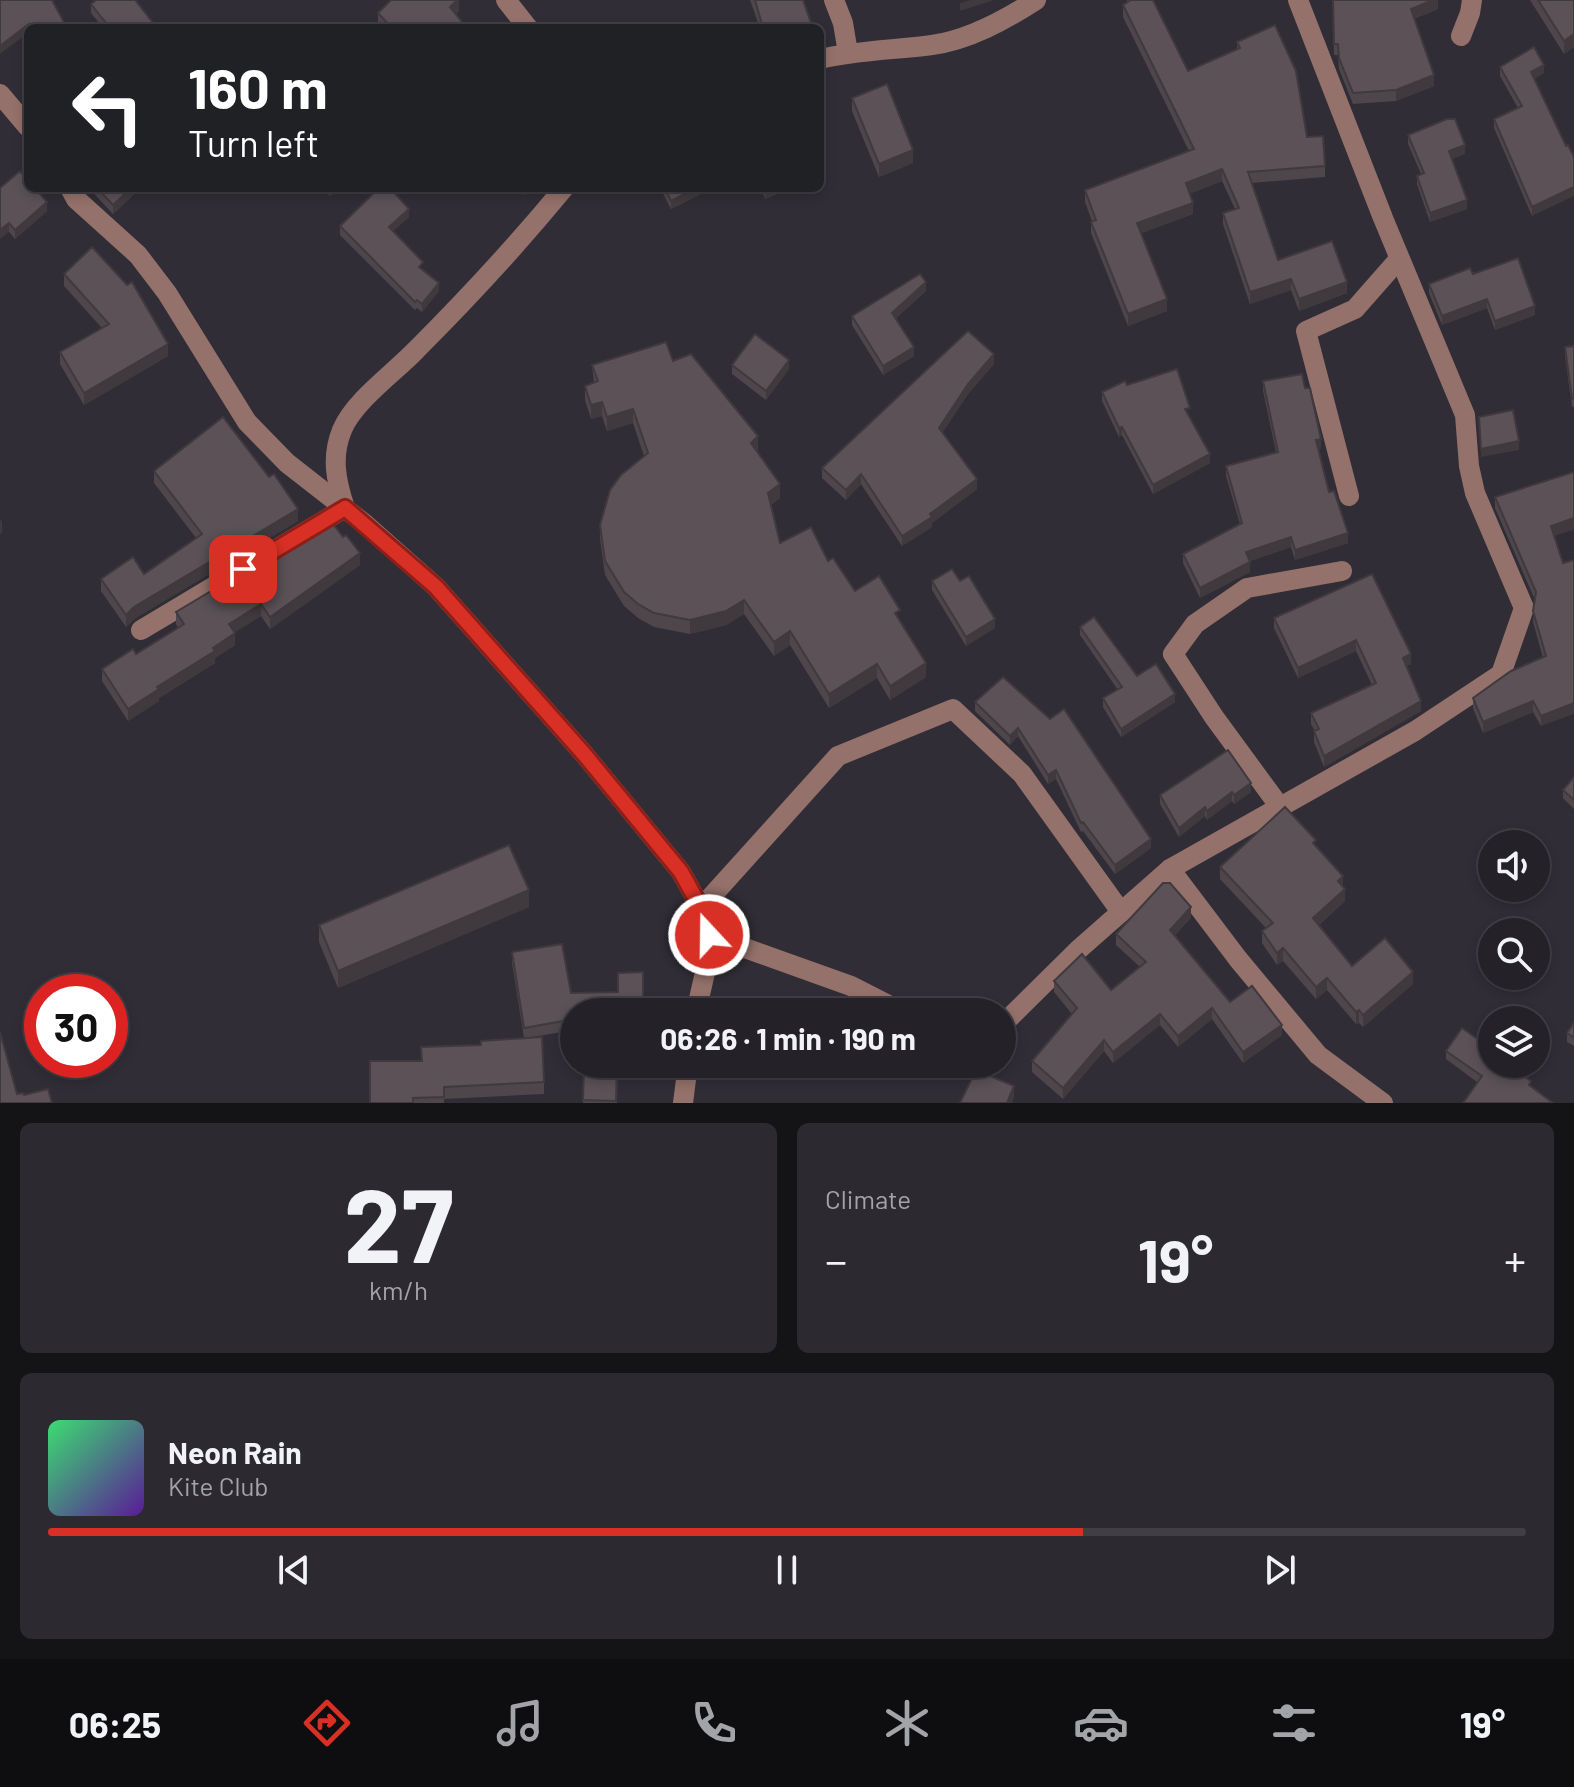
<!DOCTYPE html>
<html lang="en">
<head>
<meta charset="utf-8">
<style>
  :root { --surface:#242228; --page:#2c2a30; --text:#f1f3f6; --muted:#a3a4a8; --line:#413f45; --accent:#d93025 }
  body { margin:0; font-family:Barlow,sans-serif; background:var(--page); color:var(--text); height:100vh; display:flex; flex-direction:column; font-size:30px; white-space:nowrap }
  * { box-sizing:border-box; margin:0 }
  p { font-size:26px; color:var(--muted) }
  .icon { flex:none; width:44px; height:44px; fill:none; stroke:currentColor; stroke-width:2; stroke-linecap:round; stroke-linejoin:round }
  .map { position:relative; height:1103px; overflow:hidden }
  .details { display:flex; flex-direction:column; gap:20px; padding:20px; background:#141316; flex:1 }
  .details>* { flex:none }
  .banner { position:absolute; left:24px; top:24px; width:800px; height:168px; border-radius:12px; box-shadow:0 4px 12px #0003,0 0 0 2px var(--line); background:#202124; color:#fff; overflow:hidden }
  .tools { position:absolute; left:1478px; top:830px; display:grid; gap:16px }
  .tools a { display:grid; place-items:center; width:72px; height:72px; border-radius:50%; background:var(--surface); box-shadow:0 4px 12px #0003,0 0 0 2px var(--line); font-size:40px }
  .speed { position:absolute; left:24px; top:974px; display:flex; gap:16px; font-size:40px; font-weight:700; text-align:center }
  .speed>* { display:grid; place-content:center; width:104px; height:104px; border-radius:50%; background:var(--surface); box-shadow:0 4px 12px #0003,0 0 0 2px var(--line); line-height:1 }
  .speed .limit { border:12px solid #d22; background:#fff; color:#111 }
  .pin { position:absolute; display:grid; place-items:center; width:68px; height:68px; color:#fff; margin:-34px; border-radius:16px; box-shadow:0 4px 12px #0006 }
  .me { position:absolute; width:88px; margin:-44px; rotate:339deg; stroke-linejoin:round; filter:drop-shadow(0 0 6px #0008) }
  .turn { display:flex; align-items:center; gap:28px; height:168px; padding:0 32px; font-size:36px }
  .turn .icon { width:104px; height:104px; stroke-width:2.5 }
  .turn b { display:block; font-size:56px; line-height:68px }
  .big { font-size:60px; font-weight:700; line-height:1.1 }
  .details .widget { flex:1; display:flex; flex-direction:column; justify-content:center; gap:12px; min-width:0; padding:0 28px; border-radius:12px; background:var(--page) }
  .details .dial { align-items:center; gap:0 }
  .dial b { font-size:104px; line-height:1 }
  .song { display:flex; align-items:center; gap:24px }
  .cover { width:96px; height:96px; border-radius:12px; background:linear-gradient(135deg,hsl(140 70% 55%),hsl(270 70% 35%)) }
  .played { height:8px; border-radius:4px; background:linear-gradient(90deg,var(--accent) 70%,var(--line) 70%) }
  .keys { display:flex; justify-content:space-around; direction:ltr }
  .heat { display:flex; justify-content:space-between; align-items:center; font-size:44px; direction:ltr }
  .details .tiles { flex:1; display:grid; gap:20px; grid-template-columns:1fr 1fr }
  .widget:last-child { grid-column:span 2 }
  .trip { position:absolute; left:560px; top:998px; width:456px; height:80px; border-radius:40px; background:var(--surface); box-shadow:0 4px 12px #0003,0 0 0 2px var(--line); font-weight:700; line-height:80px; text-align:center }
  .tab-bar { display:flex; height:128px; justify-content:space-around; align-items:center; background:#0e0e10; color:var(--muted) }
  .tab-bar .icon { width:56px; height:56px }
  .tab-bar .selected { color:var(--accent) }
  .tab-bar b { font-size:36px; color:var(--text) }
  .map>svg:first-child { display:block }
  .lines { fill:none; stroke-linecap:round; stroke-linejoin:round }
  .minor { stroke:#94716a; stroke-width:20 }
  .wall { fill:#4e464b }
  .shaded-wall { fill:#40393d }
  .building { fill:#5b5157; stroke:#40393d; stroke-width:2 }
  .route-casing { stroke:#8d1f18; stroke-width:20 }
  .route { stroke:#d93025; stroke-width:14 }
</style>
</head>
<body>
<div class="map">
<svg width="1574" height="1103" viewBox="0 0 1574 1103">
  <rect width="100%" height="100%" fill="#302d36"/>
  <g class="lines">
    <g class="minor">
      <path d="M506,0L528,28"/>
      <path d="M834,0L843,23L848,53"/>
      <path d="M1461,36L1470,13L1472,0"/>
      <path d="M820,59C857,50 895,50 932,45C969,40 1005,20 1036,0"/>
      <path d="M0,94L28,127"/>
      <path d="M70,188L76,199L138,255L167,293L247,422L287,463L365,524L436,587L584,754L681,872L701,908L709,935V955L696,1012"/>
      <path d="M1349,496L1306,331L1355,309L1399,259"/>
      <path d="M345,508C336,481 331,457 342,430C354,401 394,373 416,350C468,298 517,245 564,188"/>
      <path d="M141,630L345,508"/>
      <path d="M1280,807L1214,717L1173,654L1195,624L1247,588L1342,571"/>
      <path d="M1170,869L1238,959L1318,1055L1383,1103"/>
      <path d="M701,908L838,756L953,709L1022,774L1121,912"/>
      <path d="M709,935L851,986L902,1012"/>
      <path d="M1002,1025L1078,950L1170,869L1415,731L1501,674L1524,608L1475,493L1469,466L1465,415L1383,218L1298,0"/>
      <path d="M683,1103L688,1064"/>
    </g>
  </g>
  <g class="wall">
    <path d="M459,0V11L456,14L467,28H379L378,26V13Z"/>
    <path d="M750,0H803L811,28H760Z"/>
    <path d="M1127,0H1153L1188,71L1237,49V42L1307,137L1325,166V177L1252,183L1278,260L1347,293L1299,311L1291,290L1250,304L1223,224V213L1235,209L1222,181L1189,194L1193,214L1141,233L1167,311L1128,326L1091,233V222L1092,221L1085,202V190L1189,151L1123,17V5L1127,3Z"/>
    <path d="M1333,0H1438V9L1414,19L1434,86L1396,101L1353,104L1339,69L1338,55H1334Z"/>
    <path d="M1530,0H1574V47L1564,54Z"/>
    <path d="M91,4L157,28H103L91,13Z"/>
    <path d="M1500,67L1544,73L1534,79L1532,216L1494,128V119L1518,108L1500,76Z"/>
    <path d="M852,98L913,163L879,177L852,111Z"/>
    <path d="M1408,135L1465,154L1452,159L1467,209L1430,222L1417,184V176L1421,174L1408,144Z"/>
    <path d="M0,188L47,211L15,239L9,232Z"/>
    <path d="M89,188H141L113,214Z"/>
    <path d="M324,188H341L330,196Z"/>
    <path d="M518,188H533L525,195Z"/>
    <path d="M660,188H709V190L671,209Z"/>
    <path d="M761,188H792L765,199Z"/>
    <path d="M409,217L393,231L439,291L422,312L417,308L415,310L340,235V226Z"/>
    <path d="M64,274L127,285L168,356L84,405L60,364V352L102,328L64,286Z"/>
    <path d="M1473,274L1535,315L1495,330L1487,308L1442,325L1429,293V284Z"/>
    <path d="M926,291L896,318L914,356L883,375L852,325V316Z"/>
    <path d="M1574,346V407H1572L1565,356V347Z"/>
    <path d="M673,361L758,450L757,451L780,498L771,505L780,543L828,561L855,591L900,621L926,677L890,700L877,678L829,708L790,645L774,656L744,614L726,625L690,634L654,627L638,618L624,606L605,575L600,539V525L644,456L633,423L607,431L602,416L591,419L585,400V386L594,383L592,365Z"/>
    <path d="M994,364L968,394L942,433L977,489L932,523V527L902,546L861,484L846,500L822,478V468Z"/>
    <path d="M732,365L789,369L766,400L732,374Z"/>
    <path d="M1263,381L1321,449H1319L1329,492L1348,543L1295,560L1291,547L1250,561V572L1200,598L1183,563V554L1240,524L1226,476V466L1276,452L1263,391Z"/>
    <path d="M1102,392L1190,416L1210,463L1153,494L1122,435L1119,437L1102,401Z"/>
    <path d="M154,471L298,521L134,619L126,627L101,591V579L144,574L196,538L154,483Z"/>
    <path d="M1495,497L1574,529L1554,536L1541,726L1533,712L1483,733L1473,708V698L1543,658L1533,622L1535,600L1495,508Z"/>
    <path d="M360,565L270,629L261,616L234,632L235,645L215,658V663L159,698V701L128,721L102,681V669L136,654L178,628L176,624V612Z"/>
    <path d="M1372,574L1411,664L1406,666L1421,711L1324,767L1314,742V731H1315L1311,724V713L1372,685L1356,651L1298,678L1274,628V618Z"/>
    <path d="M932,581H960L995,628L966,646L932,590Z"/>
    <path d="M1080,627L1137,676L1175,702L1121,737L1103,707V698L1118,690L1080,635Z"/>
    <path d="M1003,677L1151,848L1115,874L1083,831L1081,832L1056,779L1048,784L1018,736L1010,745L975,711V702Z"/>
    <path d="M1574,777V809L1563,798V790Z"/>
    <path d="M1251,792L1234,804L1232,801L1207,820L1205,816L1179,837L1160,804V795Z"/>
    <path d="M1316,846L1343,887L1345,901L1319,925L1352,966L1413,984L1363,1027L1359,1023L1356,1024L1327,990L1316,999L1283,961L1277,965L1262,943V931L1266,928L1220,879V867Z"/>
    <path d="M529,907L338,988L319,942V925Z"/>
    <path d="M1191,918L1175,935L1230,1002L1282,1035L1243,1063L1212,1019L1178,1047L1160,1025L1113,1063L1104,1051L1063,1099L1032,1072V1061L1072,1014L1054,992V981L1111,990L1140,967L1116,945V934Z"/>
    <path d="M512,952L571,993L574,1012V1030L526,1038L544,1082V1094L444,1099V1103H370L422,1061L481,1045L524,1038L512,963Z"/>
    <path d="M1574,1023V1046L1567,1042V1033Z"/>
    <path d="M1483,1048L1492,1064L1477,1082L1446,1059V1051Z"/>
    <path d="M584,1064H618L617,1103H583Z"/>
  </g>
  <g class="shaded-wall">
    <path d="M457,0H459V11L450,20V7Z"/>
    <path d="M970,0H994L960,11V3Z"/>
    <path d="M1433,0H1438V9L1411,20V9Z"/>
    <path d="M29,24L28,33L0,54V46Z"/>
    <path d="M1574,34V47L1564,54V41Z"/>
    <path d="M1544,65V73L1531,81V72Z"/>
    <path d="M1434,75V86L1396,101V90Z"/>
    <path d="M1465,145V154L1449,160V151Z"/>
    <path d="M913,150V163L879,177V164Z"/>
    <path d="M1222,169V181L1186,195V183Z"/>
    <path d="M1574,187V196L1532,216V207Z"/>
    <path d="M131,188H141L113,214V205Z"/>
    <path d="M330,188H341L330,196Z"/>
    <path d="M525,188H533L525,195Z"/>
    <path d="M696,188H709V190L671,209V201Z"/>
    <path d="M765,188H792L765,199Z"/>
    <path d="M1467,200V209L1430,222V213Z"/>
    <path d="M47,202V211L15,239V230Z"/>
    <path d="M1193,203V214L1137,235V223Z"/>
    <path d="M409,209V217L389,235V227Z"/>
    <path d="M9,223V232L0,239V230Z"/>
    <path d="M1291,279V290L1250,304V292Z"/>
    <path d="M926,282V291L892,321V313Z"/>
    <path d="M1347,282V293L1299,311V299Z"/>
    <path d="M439,283V291L422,312V304Z"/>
    <path d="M1167,299V311L1128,326V314Z"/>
    <path d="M1487,299V308L1442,325V316Z"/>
    <path d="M1535,306V315L1495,330V321Z"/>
    <path d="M168,344V356L84,405V393Z"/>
    <path d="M914,347V356L883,375V366Z"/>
    <path d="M994,354V364L968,394L939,438V428L968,384Z"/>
    <path d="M789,360V369L766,400V391Z"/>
    <path d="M602,402V416L591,419V405Z"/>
    <path d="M633,409V423L607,431V417Z"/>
    <path d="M1122,427V435L1119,437V428Z"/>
    <path d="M758,436V450L751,457V443Z"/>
    <path d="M1321,439V449L1316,450V440Z"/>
    <path d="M1519,441V450L1481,457V449Z"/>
    <path d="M1210,454V463L1153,494V485Z"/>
    <path d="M861,474V484L846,500V490Z"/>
    <path d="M977,479V489L932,523V527L902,546V536Z"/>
    <path d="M780,484V498L768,507V493Z"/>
    <path d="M298,509V521L134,619L126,627V615L134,607Z"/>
    <path d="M1574,518V529L1551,537V526Z"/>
    <path d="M2,520V533L0,534V521Z"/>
    <path d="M1348,533V543L1295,560V550Z"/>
    <path d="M1291,537V547L1246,562V552Z"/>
    <path d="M360,553V565L270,629V617Z"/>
    <path d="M1250,562V572L1200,598V588Z"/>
    <path d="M744,600V614L726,625L690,634V620Z"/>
    <path d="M261,604V616L229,636V624Z"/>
    <path d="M995,619V628L966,646V637Z"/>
    <path d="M790,631V645L774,656V642Z"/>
    <path d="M235,633V645L215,658V663L159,698V701L128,721V709L213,648Z"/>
    <path d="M1356,640V651L1298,678V668Z"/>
    <path d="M1411,654V664L1403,668V658Z"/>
    <path d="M926,663V677L890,700V686Z"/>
    <path d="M877,664V678L829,708V694Z"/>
    <path d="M1175,694V702L1121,737V729Z"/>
    <path d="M1421,701V711L1324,767V756Z"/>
    <path d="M1533,701V712L1483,733V722Z"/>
    <path d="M1574,703V714L1541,726V716Z"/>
    <path d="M1018,728V736L1010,745V736Z"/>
    <path d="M1056,770V779L1048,784V775Z"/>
    <path d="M1251,783V792L1234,804V795Z"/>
    <path d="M1232,792V801L1207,820V811Z"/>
    <path d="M1205,807V816L1179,837V828Z"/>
    <path d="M1151,839V848L1115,874V865Z"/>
    <path d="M1343,876V888L1338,881Z"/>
    <path d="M1345,889V901L1313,930V918Z"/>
    <path d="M529,890V907L338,988V971Z"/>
    <path d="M1191,907V918L1170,940V930Z"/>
    <path d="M1283,948V961L1277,965V953Z"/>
    <path d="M1413,972V984L1363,1027V1015Z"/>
    <path d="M1327,978V990L1316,999V987Z"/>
    <path d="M1212,1008V1019L1178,1047V1036Z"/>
    <path d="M1359,1010V1023L1356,1024V1012Z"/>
    <path d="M1160,1014V1025L1113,1063V1052Z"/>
    <path d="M1282,1025V1035L1243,1063V1052Z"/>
    <path d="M1104,1040V1051L1063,1099V1088Z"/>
    <path d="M1014,1086V1097L1012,1103H1007Z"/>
  </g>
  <g class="building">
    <path d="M0,0H52L67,28H32L29,24L0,46Z"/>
    <path d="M96,0H135L157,28H110L91,4Z"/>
    <path d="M391,0H457L450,7L467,28H392L378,13Z"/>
    <path d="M755,0H803L811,23L804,26L805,28H763Z"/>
    <path d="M1131,0H1153L1188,71L1240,48L1237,42L1275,25L1296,71L1307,137L1323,136L1325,166L1248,172L1278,260L1332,241L1347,282L1299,299L1291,279L1250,292L1223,213L1239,208L1222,169L1186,183L1193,203L1137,223L1167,299L1128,314L1091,222L1096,220L1085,190L1194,149L1123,5Z"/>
    <path d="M1333,0H1433L1411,9L1434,75L1396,90L1353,93L1339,58L1338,44H1334Z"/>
    <path d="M1538,0H1574V34L1564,41Z"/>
    <path d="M1534,47L1544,65L1531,72L1566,146L1568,145L1574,157V187L1532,207L1494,119L1522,106L1500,67Z"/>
    <path d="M887,84L913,150L879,164L852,98Z"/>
    <path d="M1447,119H1455L1465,145L1449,151L1467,200L1430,213L1417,176L1424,173L1408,135Z"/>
    <path d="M20,171L28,180V188H35L47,202L15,230L9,223L0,230V188Z"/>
    <path d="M97,188H131L113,205Z"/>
    <path d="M379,188H390L409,209L389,227L423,262L419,267L439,283L422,304L417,300L415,302L340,226Z"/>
    <path d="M665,188H696L671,201Z"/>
    <path d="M92,247L127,285L132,282L168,344L84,393L60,352L109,324L64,274Z"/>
    <path d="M1518,258L1535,306L1495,321L1487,299L1442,316L1429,284L1470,268L1473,274Z"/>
    <path d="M920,274L926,282L892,313L914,347L883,366L852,316Z"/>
    <path d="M968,331L994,354L968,384L939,428L977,479L930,514L932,517L902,536L861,474L846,490L822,468Z"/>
    <path d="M755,334L789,360L766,391L732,365Z"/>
    <path d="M666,342L673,361L691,354L758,436L751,443L780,484L768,493L780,543L811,527L828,561L833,558L855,591L879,576L900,610L895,613L926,663L890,686L877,664L829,694L790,631L774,642L744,600L726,611L690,620L654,613L638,604L624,592L605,561L600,525L610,490L621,475L648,453L633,409L607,417L602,402L591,405L585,386L598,381L592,365Z"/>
    <path d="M1574,346V398L1572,399L1565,347Z"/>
    <path d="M1177,369L1190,408L1185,409L1210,454L1153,485L1122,427L1119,428L1102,392L1125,381L1127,385Z"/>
    <path d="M1302,374L1305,388H1310L1311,393L1321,439L1316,440L1329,492L1334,491L1348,533L1295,550L1291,537L1246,552L1250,562L1200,588L1183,554L1242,523L1226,466L1278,452L1263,381Z"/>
    <path d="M1513,410L1519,441L1481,449L1479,417Z"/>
    <path d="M223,417L269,477L274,474L298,509L134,607L126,615L101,579L133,557L144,574L202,534L154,471Z"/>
    <path d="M1574,472V518L1551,526L1563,563L1574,560V703L1541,716L1533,701L1483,722L1473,698L1511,671L1546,656L1533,611L1536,592L1495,497Z"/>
    <path d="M330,520L343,537L346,535L360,553L270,617L261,604L229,624L235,633L213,648L215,651L157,687L159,689L128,709L102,669L133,649L136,654L184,624L176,612Z"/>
    <path d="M952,569L960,581L969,576L995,619L966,637L932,581Z"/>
    <path d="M1372,574L1411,654L1403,658L1421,701L1324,756L1314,731L1319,729L1311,713L1376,683L1356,640L1298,668L1274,618Z"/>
    <path d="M1094,617L1137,676L1156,664L1175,694L1121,729L1103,698L1122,687L1080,627Z"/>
    <path d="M1003,677L1050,719L1064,709L1151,839L1115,865L1083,822L1081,823L1056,770L1048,775L1018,728L1010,736L975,702Z"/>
    <path d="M1228,750L1251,783L1234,795L1232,792L1207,811L1205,807L1179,828L1160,795Z"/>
    <path d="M1574,777V800L1563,790Z"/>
    <path d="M1285,807L1316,840L1313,843L1343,876L1338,881L1345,889L1313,918L1352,966L1385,938L1413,972L1363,1015L1359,1010L1356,1012L1327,978L1316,987L1283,948L1277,953L1262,931L1273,923L1220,867Z"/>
    <path d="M509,845L529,890L338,971L319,925Z"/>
    <path d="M1163,883H1170L1191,907L1170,930L1230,1002L1252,986L1282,1025L1243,1052L1212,1008L1178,1036L1160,1014L1113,1052L1104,1040L1063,1088L1032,1061L1077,1008L1054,981L1082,954L1111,990L1146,962L1116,934Z"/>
    <path d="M562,944L571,993L618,992V973L643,972V1012H574V1019L524,1028L512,952Z"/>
    <path d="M1574,1023V1038L1567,1033Z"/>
    <path d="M1462,1028L1483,1043L1481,1046L1492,1054V1064H1506L1531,1081L1529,1085L1553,1103H1463L1482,1076L1446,1051Z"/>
    <path d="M0,1032L17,1094L23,1093L24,1095L48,1089L52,1103H0Z"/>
    <path d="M542,1037L544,1082L444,1087V1097L413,1098V1103H370V1061H422L421,1047L481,1045V1041Z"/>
    <path d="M584,1064H617L616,1101L583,1100Z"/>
    <path d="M976,1070L1014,1086L1007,1103H960Z"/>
  </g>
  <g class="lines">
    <defs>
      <path id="route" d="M243,569L345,508L436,587L584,754L681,872L701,908L709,935"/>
    </defs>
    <use href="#route" class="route-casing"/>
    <use href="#route" class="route"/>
  </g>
</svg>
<div class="tools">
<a><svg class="icon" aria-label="sound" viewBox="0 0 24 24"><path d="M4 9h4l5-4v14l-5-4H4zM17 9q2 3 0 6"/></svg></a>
<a><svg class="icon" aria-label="search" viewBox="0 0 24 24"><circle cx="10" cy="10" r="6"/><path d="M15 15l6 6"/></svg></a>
<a><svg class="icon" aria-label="layers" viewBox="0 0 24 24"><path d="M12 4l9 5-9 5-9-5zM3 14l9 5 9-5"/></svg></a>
</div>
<div class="speed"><div class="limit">30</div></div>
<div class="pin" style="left:243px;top:569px;background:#d93025"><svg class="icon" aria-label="arrive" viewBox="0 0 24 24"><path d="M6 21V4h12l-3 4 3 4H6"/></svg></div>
<svg class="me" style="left:709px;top:935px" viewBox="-20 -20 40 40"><circle r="17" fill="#d93025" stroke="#fff" stroke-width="3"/><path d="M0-11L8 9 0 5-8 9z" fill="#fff"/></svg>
<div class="trip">06:26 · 1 min · 190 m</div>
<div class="banner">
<div class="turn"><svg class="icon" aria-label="left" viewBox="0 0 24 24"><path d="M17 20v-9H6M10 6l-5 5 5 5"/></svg><div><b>160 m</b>Turn left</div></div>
</div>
</div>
<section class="details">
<div class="tiles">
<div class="widget dial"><b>27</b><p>km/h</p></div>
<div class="widget"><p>Climate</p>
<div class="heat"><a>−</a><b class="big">19°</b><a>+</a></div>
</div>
<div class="widget">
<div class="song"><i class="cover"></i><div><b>Neon Rain</b><p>Kite Club</p></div></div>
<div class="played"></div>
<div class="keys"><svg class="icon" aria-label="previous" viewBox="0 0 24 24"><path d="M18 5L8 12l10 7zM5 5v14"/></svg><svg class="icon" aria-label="pause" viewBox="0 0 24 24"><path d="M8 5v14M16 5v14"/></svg><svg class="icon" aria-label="next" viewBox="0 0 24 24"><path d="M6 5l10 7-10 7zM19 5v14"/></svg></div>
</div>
</div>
</section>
<nav class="tab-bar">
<b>06:25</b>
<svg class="icon selected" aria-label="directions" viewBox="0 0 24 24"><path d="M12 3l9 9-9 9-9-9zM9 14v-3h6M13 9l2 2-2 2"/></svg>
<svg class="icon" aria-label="music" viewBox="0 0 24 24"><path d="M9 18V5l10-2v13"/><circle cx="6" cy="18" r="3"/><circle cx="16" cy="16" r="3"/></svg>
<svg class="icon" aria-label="phone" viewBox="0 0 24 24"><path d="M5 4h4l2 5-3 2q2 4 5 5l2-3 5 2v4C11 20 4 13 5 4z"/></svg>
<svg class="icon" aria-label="climate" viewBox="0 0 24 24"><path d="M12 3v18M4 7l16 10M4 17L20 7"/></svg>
<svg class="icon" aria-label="car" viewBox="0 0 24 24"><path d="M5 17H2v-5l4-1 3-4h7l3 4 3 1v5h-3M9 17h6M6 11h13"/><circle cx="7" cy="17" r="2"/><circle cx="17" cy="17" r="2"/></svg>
<svg class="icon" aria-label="filters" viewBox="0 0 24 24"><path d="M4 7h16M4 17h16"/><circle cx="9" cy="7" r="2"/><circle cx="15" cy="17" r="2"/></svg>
<b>19°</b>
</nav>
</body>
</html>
